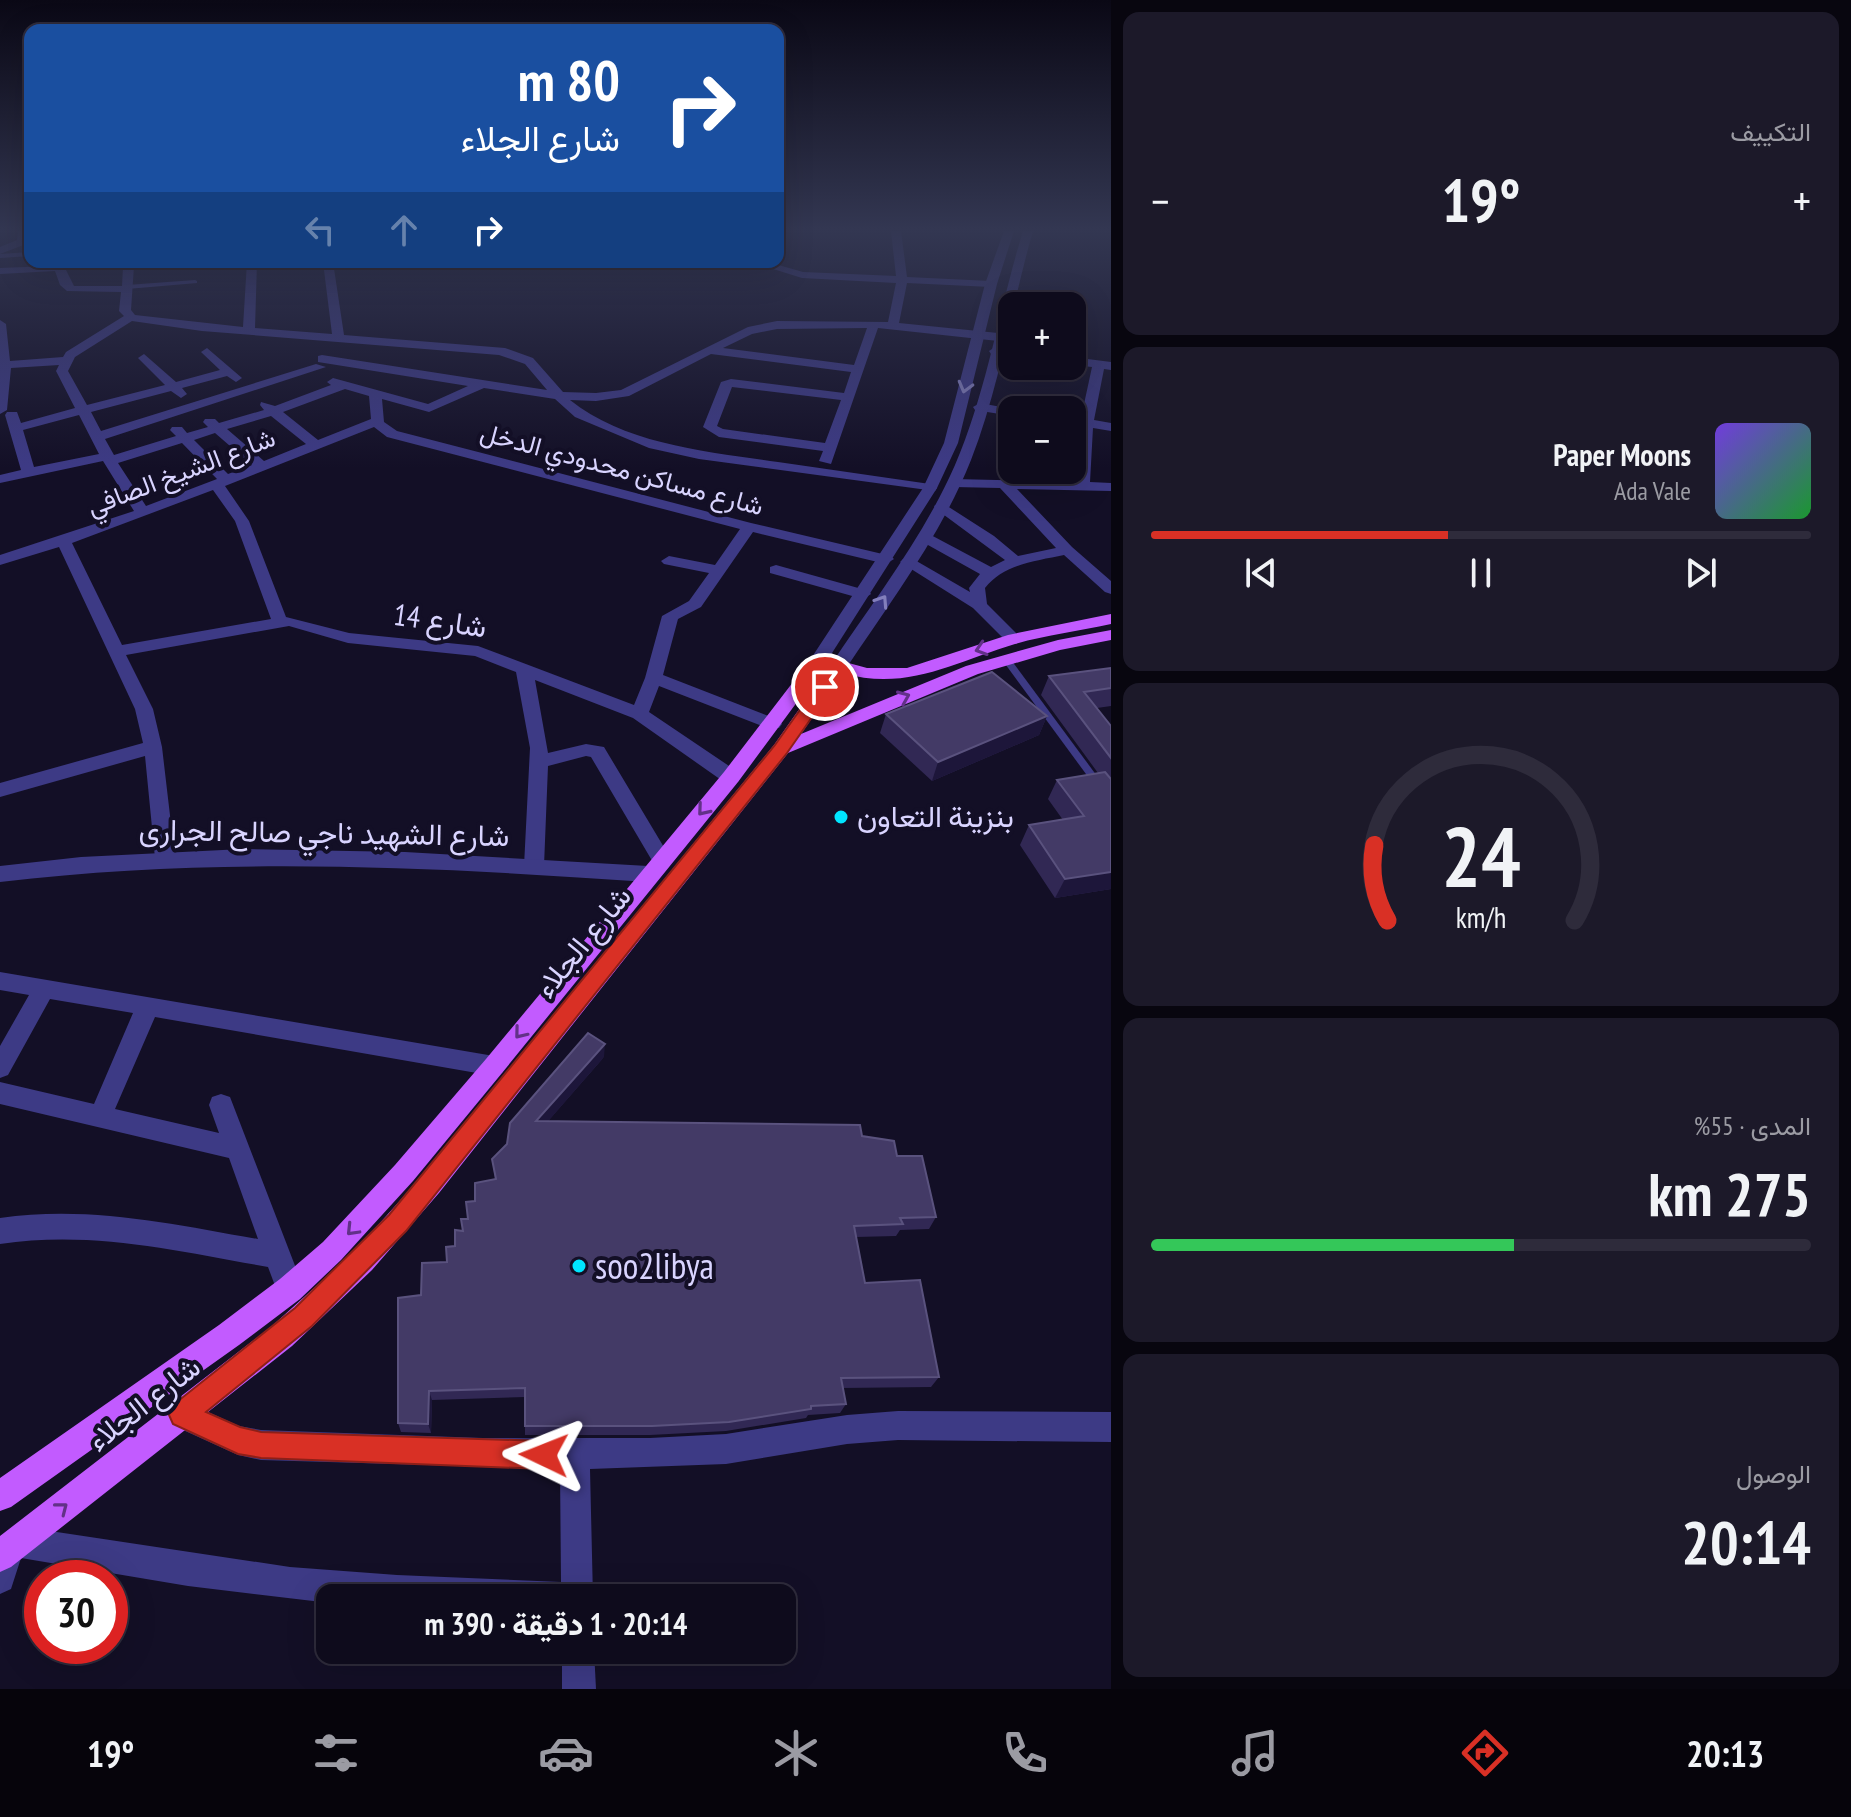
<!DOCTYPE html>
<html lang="ar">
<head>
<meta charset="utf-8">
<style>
  :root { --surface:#0e0b1c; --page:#1c1929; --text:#f1f3f6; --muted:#9b9ba3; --line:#2e2b3b; --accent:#d93025 }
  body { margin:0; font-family:"PT Sans Narrow",Vazirmatn,sans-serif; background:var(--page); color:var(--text); direction:rtl; height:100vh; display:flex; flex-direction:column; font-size:30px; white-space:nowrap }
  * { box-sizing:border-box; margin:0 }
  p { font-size:26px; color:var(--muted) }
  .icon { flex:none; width:44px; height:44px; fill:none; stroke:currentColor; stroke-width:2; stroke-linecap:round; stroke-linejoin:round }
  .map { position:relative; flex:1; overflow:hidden; direction:ltr }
  .details { display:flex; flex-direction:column; gap:12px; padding:12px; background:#08060f; width:740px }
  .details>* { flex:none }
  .guide { position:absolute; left:24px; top:24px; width:760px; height:244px; border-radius:16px; box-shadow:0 8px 32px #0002,0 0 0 2px var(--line); direction:rtl; background:#1a4fa0; color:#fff; overflow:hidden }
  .controls { position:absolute; left:998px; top:292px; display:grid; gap:16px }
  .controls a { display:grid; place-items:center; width:88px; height:88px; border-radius:16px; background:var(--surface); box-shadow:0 8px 32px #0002,0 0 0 2px var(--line); font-size:40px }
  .speed { position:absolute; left:24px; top:1560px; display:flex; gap:16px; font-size:40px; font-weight:700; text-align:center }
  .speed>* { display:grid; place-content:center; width:104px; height:104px; border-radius:50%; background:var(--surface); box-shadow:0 8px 32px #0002,0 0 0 2px var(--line); line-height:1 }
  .speed .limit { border:12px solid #d22; background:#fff; color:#111 }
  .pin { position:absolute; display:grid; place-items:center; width:68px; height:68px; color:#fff; margin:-34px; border:4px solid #fff; border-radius:50%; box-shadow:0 2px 8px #0007 }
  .me { position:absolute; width:88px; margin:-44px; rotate:272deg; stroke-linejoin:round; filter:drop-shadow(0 0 6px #0008) }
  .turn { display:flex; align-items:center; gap:28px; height:168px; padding:0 32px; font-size:36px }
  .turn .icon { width:104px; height:104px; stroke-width:2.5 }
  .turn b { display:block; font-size:56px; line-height:68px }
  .lanes { display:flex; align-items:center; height:76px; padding:0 32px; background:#0003; justify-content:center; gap:40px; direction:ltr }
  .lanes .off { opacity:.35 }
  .big { font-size:60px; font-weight:800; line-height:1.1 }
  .details .tile { flex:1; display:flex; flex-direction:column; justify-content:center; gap:12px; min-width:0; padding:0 28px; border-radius:16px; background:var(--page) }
  .details .dial { align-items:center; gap:0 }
  .dial svg { height:208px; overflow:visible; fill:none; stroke:var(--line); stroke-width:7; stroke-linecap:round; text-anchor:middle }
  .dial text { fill:var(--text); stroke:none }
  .song { display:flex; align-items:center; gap:24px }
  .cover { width:96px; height:96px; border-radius:12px; background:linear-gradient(135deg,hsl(260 70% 55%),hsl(130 70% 35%)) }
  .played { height:8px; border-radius:4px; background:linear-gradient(90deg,var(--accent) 45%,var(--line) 45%) }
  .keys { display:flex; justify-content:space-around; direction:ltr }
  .heat { display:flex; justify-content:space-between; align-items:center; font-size:44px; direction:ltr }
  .charge { height:12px; border-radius:6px; background:linear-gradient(90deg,#34c759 55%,var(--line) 0) }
  .trip { position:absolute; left:316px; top:1584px; width:480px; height:80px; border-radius:16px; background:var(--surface); box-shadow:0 8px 32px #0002,0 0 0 2px var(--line); font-weight:800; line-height:80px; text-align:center; direction:rtl }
  .dock { display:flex; height:128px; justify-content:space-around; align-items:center; background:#06040b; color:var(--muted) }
  .dock .icon { width:56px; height:56px }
  .dock .current { color:var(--accent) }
  .dock b { font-size:36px; color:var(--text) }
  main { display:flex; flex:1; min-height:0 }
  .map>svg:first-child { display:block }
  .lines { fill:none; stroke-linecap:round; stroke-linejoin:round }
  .service { fill:#3d3a85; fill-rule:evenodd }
  .minor { fill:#3d3a85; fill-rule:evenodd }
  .tertiary { fill:#3d3a85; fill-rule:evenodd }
  .primary { fill:#c25bff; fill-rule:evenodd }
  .wall { fill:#312854 }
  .shaded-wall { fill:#1d163a }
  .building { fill:#433a66; stroke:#5a527e; stroke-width:2 }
  .oneway { stroke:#837fbc }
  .oneway2 { stroke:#623188 }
  .route { fill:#d93025; stroke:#8d1f18; stroke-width:2 }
  .poi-dot { fill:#00e5ff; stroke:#130f26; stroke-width:3 }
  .labels { text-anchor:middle; stroke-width:8; stroke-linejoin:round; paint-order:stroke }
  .far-street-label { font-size:26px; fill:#d9d4ff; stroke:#130f26 }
  .street-label { font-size:30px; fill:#d9d4ff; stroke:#130f26 }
  .poi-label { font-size:30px; fill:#d9d4ff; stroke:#130f26; text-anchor:start }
  .near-poi-label { font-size:36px; fill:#d9d4ff; stroke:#130f26; text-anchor:start }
</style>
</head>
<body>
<main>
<section class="details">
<div class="tile"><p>التكييف</p>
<div class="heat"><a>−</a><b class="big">19°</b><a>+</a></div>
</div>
<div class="tile">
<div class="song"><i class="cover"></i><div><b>Paper Moons</b><p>Ada Vale</p></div></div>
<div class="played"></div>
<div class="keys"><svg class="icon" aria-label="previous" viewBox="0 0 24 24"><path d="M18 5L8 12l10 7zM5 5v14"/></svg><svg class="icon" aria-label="pause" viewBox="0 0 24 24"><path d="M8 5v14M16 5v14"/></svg><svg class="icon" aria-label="next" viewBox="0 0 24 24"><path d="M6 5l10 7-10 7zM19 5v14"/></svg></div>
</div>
<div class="tile dial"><svg viewBox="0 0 100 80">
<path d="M14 69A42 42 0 1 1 86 69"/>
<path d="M14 69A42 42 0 0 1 9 40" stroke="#d93025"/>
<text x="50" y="56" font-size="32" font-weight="700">24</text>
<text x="50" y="72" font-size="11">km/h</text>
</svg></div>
<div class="tile"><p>المدى · 55%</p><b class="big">275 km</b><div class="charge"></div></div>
<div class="tile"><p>الوصول</p><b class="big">20:14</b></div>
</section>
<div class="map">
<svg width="1111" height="1689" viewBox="0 0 1111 1689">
  <rect width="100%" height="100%" fill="#130f26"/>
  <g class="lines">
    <g class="service">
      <path d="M30,252V256L0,258V254Z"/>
      <path d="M195,280L197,281V283L127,289L124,287L127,285Z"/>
      <path d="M1006,656L1009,657L1111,795V805L1108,804L1003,661L1002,659Z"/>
    </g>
    <g class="minor">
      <path d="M18,231H28L26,244L0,254V247L17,240Z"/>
      <path d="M891,231H901L907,277L991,281L997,284L991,287L907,283L899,323L998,333L1004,337L998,341L878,328L831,464L819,461L823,451L719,437L703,427L721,382L731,379L844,393L851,372L711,354L629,396L596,401L570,400C626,445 710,452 778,462C829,469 879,477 930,484L937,488L935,491L699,459L649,448L575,417L555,399L484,388L429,412L382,399L384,422L397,431L751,523L891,556L894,559L886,564L753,532L701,607L678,619L663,675L779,720L782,724L779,728H767L659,686L649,712L738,772L740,777L738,782H724L633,718L535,680L548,753L586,744L604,747L668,854L671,859L668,864H654L591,757L586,756L548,766L544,866L541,871H527L524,866L530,748L516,672L475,656L348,643L289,626L126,655L153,709L162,747L175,858L172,863H158L155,858L145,756L0,797V783L143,743L135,709L59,547L0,565V555L134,511L103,461L0,483V475L21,470L5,415L7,412H17L21,423L75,408L56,371L59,365L11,368L7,410L0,414V320L6,324L10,361L63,357L66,352L124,316L119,311L121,292L67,291L60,285L55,271L0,274V268L154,262L134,266L131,310L135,315L243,327L247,262H257L255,328L332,334L323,262H333L344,335L505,348L533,358L563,392L596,393L621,390L748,327L777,321L888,322L896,283L802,278L751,262H768L803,272L896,276ZM123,267L122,286H74L66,270ZM132,321L202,331L499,355L525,364L547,390L322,355L318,356V362L468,386L428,404L333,378L327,382L331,385L275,406L261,402L260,405L264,410L219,423L215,419H205L203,422L208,427L187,433L182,427H172L170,430L176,436L114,455L105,439L326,367L316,364L101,431L91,412L171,391L181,398L187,394L182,388L227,376L236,382L242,378L207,348L201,352L220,370L176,382L144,354L138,358L165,385L87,405L68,371L75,357ZM867,328L854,365L723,348L752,334L777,329ZM732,387L841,400L825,443L723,429L717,426ZM345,389L369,396L371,419L318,440L283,412ZM79,415L99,454L34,467L23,430ZM271,416L306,444L264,461L227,429ZM374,427L387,437L740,529L715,565L669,556L661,561L664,564L709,573L689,601L662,616L645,678L634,705L478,646L349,633L286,617L249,521L225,486ZM215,433L252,465L228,474L194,440ZM182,443L217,479L146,506L118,463ZM213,490L235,521L271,619L122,645L72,543Z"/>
      <path d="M995,347L1012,349V357L991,354L989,351Z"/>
      <path d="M1072,357L1111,362V370L1104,369L1094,420L1111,423V431L1093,428L1090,482L1111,483V491L1017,489L1072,547L1111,581V594L1105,592L1064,555C1036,561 1004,564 985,588L987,604L1022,639L1014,644L1008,643L973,608L900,562L903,559H913L970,592L969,588L980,574L919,540V534H929L991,567L1005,560L936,509L934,506L941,502L994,536L1018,556L1056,548L1000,488L954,487L947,483L954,479L1076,482L1080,426L1072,425V417L1081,418L1092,367L1072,365Z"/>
      <path d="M980,403L1017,410H1012V416L975,410L973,407Z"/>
      <path d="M776,565L869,591L871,594L863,599L770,573V567Z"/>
      <path d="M0,972L494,1056L502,1059L506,1066L502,1073L494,1076L155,1017L115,1109L219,1133L209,1105L212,1097L221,1094L230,1097L304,1289L300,1299L290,1303L280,1299L268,1267C179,1251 91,1230 0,1244V1218C88,1205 172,1224 258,1239L229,1158L0,1104V1082L94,1104L133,1013L50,999L8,1075L0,1078V1046L29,995L0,990Z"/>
      <path d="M182,1400L239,1426L261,1430L483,1438H650L726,1434L847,1415L898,1411L1111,1412V1442L898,1440L847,1444L726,1464L590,1469L593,1598H330V1603L188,1586L21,1558L11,1589L0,1594V1538L17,1526L290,1567L397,1575L561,1582L560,1469L261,1460L238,1455L172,1425L167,1415L172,1405Z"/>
      <path d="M562,1650H594L596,1689H562Z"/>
    </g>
    <g class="tertiary">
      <path d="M1004,231H1014L997,284L958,443L937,488L825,664H813L810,660L923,488L944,443L985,284Z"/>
      <path d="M1023,231H1033C1011,307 1000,386 971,460C941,536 890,602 845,670H833L830,666C874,600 923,538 955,465C987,391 999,309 1023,231Z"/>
      <path d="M243,849L405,852L648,866L655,868L658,874L655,880L648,882C431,867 217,856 0,882V866L81,857Z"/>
    </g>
    <path class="primary" d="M1111,614V624C1079,631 1046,635 1015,644C955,662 906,692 843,673L801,734L966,666L1058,640L1111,630V640L1060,650L978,674L788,753L439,1193L372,1270L292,1346L11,1567L0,1572V1536L272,1326L354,1252L421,1177L774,745L828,668L823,667L738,782L502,1073L413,1181L341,1260L300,1299L239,1345L11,1507L0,1511V1478L219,1325L280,1279L323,1242L395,1165L486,1059L724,772L813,656L819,655L867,668H907L1008,635Z"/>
  </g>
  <g class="wall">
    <path d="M1111,668V706L1097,708L1111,726V889L1055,898L1020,845L1029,825L1063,820L1048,799L1057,780L1098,773L1041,695L1049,676Z"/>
    <path d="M886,714L1047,716L1039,735L932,781L880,733Z"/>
    <path d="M604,1057L548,1121L862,1136L897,1156L936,1217L929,1229L900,1230L896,1236L856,1237L865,1283L939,1377L931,1387L842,1388L846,1404L840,1413L808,1415L806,1418L726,1431L650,1435H525V1397L432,1400L431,1433L401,1432L398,1423L421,1295L447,1262L463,1231L475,1201L495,1179L492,1159L507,1144Z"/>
  </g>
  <g class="shaded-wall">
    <path d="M1047,716L1039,735L932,781L938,762Z"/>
    <path d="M1111,872V889L1055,898L1065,879Z"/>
    <path d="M605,1044L604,1057L537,1134L536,1121Z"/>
    <path d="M429,1391L432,1400L431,1433L428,1424Z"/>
  </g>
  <g class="building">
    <path d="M1111,668V688L1084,692L1111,726V758L1049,676Z"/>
    <path d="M992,672L1047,716L938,762L886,714Z"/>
    <path d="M1105,772L1111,779V872L1065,879L1029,825L1084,816L1057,780Z"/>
    <path d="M588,1033L605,1044L536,1121L860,1125L862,1136L894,1141L897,1156H922L936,1217L900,1218L903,1224L854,1226L865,1283L920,1280L939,1377L841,1378L846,1404L811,1406V1409L729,1422L652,1426H525V1388L429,1391L428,1424L398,1423V1298L421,1295L422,1263L447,1262L446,1247L455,1246V1230L463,1231L461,1219H468L466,1202L475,1201V1183L496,1179L492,1159L507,1144L510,1123Z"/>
  </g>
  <defs><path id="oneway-chevron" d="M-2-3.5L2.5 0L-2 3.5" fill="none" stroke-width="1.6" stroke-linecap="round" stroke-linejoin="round" transform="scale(2)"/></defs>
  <g class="oneway">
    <use href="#oneway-chevron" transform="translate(965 387) rotate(105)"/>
    <use href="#oneway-chevron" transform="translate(882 601) rotate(-57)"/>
  </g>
  <g class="oneway2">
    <use href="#oneway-chevron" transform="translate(981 649) rotate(162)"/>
    <use href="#oneway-chevron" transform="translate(904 697) rotate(-23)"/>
    <use href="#oneway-chevron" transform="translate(703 810) rotate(130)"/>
    <use href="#oneway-chevron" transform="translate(520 1033) rotate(129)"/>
    <use href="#oneway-chevron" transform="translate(352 1230) rotate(134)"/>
    <use href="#oneway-chevron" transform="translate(62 1508) rotate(-38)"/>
  </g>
  <linearGradient id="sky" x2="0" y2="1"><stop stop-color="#0a0815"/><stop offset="0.49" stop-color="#333752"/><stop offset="1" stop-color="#333752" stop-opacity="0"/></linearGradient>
  <rect width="1111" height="468" fill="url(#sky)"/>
  <path class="route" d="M825,682L833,687L787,753L406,1231L312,1326L206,1412L240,1427L261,1432L544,1441L553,1445L557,1455L553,1465L544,1469L261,1458L238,1454L173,1424L169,1415L173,1405L295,1308L389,1215L775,745L819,683Z"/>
  <g class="poi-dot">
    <circle cx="841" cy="817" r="8"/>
    <circle cx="579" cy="1266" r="8"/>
  </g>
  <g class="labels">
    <g class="far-street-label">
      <text transform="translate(622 469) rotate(15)" y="9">شارع مساكن محدودي الدخل</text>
      <text transform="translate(181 472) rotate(-21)" y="9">شارع الشيخ الصافي</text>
    </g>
    <g class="street-label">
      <text transform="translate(440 621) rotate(8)" y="10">شارع 14</text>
      <text transform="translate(324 833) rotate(1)" y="10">شارع الشهيد ناجي صالح الجرارى</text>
      <text transform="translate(583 942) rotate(-51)" y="10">شارع الجلاء</text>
      <text transform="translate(144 1404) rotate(-38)" y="10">شارع الجلاء</text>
    </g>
    <g class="poi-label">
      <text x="857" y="827">بنزينة التعاون</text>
    </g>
    <g class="near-poi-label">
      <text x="595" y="1279">soo2libya</text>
    </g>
  </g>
</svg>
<div class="controls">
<a>+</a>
<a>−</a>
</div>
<div class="speed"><div class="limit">30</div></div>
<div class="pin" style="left:825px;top:687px;background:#d93025"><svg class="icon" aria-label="arrive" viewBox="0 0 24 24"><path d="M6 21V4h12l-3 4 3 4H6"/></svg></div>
<svg class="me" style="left:544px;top:1455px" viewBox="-20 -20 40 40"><path d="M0-17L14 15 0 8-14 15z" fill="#d93025" stroke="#fff" stroke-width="4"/></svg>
<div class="trip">20:14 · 1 دقيقة · 390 m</div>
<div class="guide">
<div class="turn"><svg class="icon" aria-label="right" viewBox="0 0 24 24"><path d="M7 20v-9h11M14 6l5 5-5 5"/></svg><div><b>80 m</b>شارع الجلاء</div></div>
<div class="lanes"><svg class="icon off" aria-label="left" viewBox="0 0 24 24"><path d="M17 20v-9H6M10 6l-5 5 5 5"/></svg><svg class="icon off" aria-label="ahead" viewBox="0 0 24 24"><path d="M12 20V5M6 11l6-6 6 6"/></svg><svg class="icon" aria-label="right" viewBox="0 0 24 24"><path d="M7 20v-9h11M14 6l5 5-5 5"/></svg></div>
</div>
</div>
</main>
<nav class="dock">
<b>20:13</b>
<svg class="icon current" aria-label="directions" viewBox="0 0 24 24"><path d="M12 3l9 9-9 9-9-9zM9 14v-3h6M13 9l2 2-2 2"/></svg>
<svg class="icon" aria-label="music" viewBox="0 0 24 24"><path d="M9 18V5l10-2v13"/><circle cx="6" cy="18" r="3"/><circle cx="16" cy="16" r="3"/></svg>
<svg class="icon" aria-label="phone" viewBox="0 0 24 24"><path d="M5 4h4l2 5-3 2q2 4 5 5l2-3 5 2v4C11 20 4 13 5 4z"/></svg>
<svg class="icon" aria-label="climate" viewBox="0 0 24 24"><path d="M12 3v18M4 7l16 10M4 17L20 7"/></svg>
<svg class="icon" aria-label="car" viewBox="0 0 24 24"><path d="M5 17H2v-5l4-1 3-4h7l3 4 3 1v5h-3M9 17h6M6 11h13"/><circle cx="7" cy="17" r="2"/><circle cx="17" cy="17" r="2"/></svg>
<svg class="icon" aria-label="filters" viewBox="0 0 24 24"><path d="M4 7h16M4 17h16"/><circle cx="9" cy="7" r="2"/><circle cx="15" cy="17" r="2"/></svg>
<b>19°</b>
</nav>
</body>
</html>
